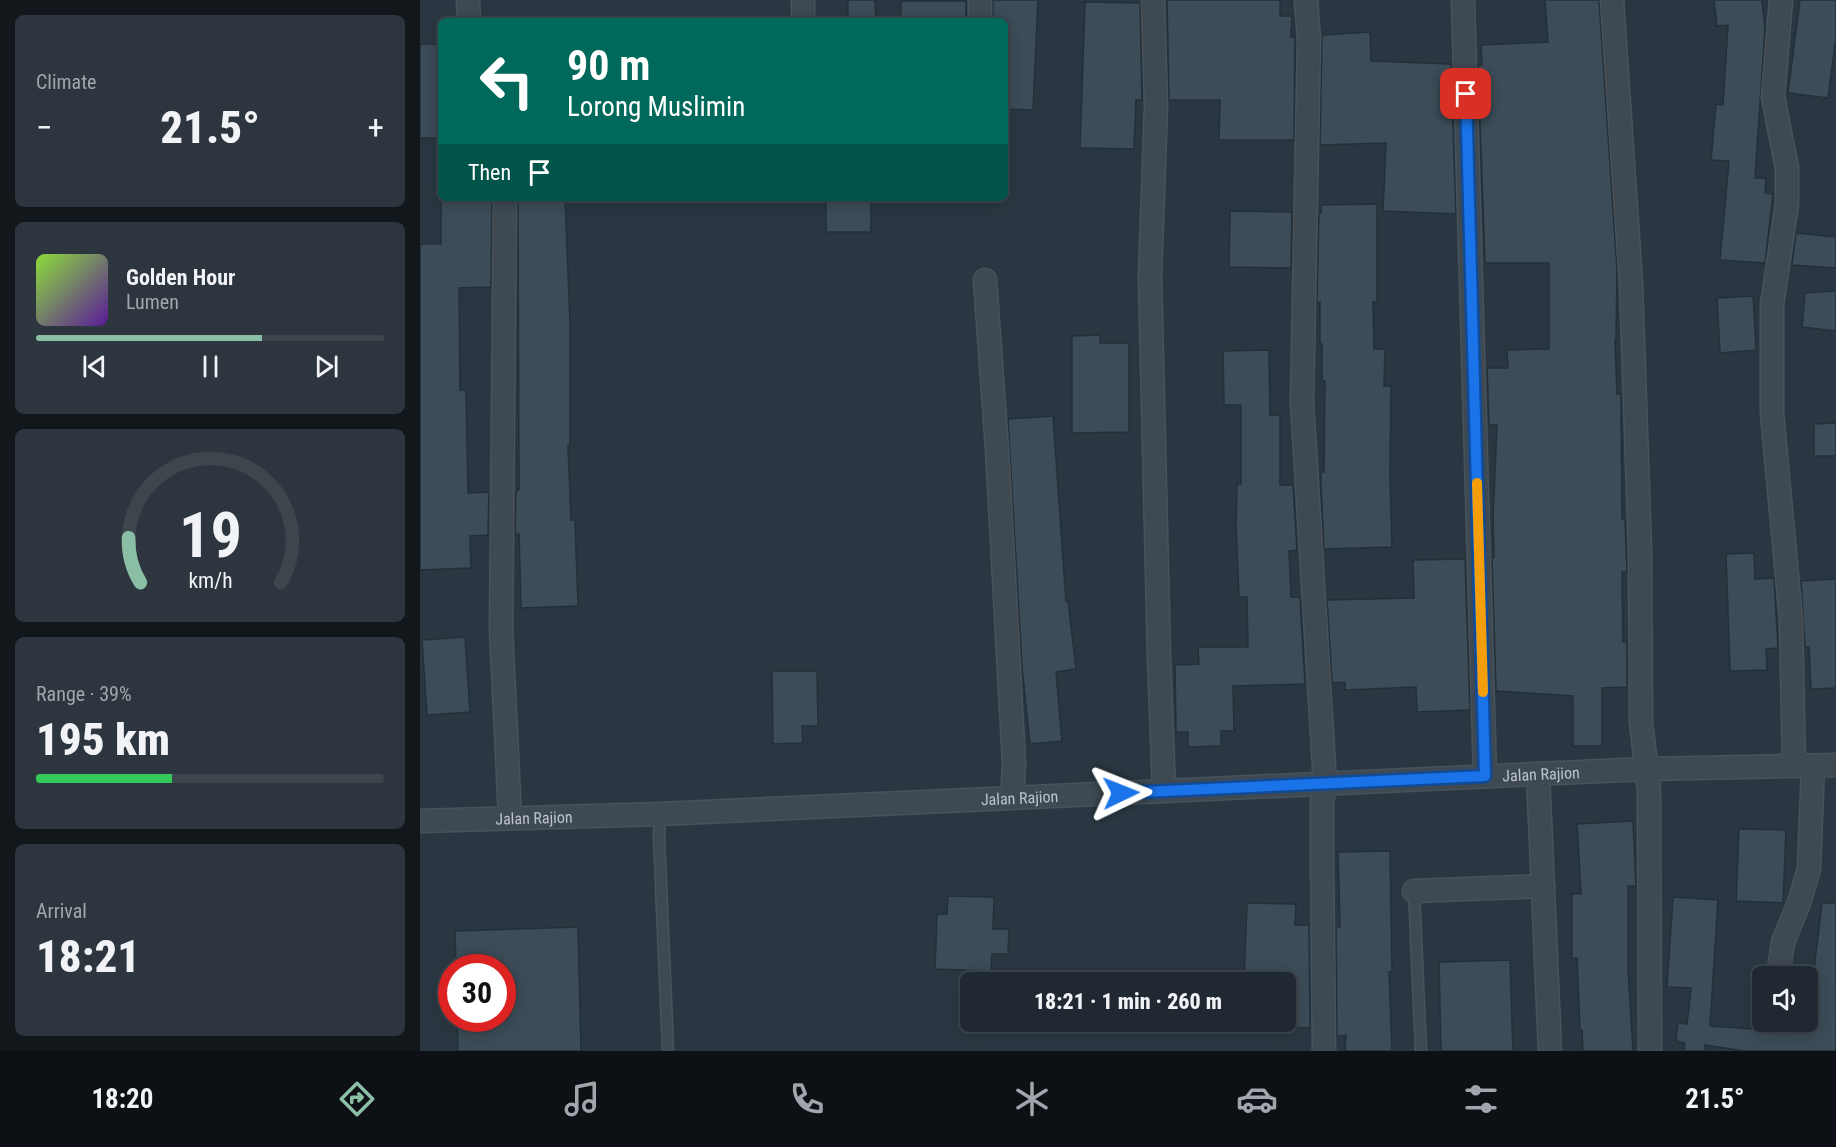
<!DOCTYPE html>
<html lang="en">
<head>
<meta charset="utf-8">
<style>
  :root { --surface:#202932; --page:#2d353e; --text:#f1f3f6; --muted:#a2a6ac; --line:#3d454d; --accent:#8abfa5 }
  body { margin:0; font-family:"Roboto Condensed",sans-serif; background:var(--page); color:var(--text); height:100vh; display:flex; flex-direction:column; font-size:22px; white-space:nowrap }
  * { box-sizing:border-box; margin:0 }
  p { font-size:20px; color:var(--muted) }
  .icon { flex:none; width:33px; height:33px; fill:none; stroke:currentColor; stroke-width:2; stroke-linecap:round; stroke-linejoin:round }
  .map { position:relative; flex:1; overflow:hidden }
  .sheet { display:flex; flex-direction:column; gap:15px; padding:15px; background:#12171c; width:420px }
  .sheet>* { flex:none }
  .banner { position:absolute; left:18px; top:18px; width:570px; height:183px; border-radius:9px; box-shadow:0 3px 15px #0003,0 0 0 2px var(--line); background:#00695c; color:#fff; overflow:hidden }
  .buttons { position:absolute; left:1332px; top:966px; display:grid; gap:12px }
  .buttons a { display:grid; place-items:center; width:66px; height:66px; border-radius:9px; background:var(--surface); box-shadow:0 3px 15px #0003,0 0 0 2px var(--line); font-size:30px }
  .speed { position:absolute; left:18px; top:954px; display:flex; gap:12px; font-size:30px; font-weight:700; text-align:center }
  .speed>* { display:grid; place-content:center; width:78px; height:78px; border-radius:50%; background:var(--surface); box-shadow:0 3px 15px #0003,0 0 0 2px var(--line); line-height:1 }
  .speed .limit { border:9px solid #d22; background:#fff; color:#111 }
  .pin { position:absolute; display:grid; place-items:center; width:51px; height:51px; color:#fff; margin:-26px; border-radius:12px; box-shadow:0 3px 9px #0006 }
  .me { position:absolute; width:66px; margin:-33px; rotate:88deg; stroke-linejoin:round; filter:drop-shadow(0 0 4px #0008) }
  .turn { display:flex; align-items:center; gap:21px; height:126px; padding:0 30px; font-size:27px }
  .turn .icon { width:78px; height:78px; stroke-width:2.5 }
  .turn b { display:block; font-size:42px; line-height:51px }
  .then { display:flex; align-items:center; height:57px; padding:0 30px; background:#0003; gap:12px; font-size:22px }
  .big { font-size:45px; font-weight:800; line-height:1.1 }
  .sheet .tile { flex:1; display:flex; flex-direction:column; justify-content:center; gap:9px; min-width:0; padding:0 21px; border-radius:9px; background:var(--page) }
  .sheet .dial { align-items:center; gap:0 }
  .dial svg { height:156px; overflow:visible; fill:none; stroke:var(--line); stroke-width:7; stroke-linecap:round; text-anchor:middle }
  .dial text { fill:var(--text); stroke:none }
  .song { display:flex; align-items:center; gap:18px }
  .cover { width:72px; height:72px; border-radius:9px; background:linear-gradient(135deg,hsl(90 70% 55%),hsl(270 70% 35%)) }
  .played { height:6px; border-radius:3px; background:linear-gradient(90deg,var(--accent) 65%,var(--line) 65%) }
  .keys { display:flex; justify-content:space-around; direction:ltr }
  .heat { display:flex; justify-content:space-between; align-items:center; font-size:33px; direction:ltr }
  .charge { height:9px; border-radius:4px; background:linear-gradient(90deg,#34c759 39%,var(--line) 0) }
  .trip { position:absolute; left:540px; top:972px; width:336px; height:60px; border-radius:9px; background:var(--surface); box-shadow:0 3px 15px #0003,0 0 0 2px var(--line); font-weight:800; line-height:60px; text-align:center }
  .dock { display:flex; height:96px; justify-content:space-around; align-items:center; background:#0d1014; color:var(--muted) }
  .dock .icon { width:42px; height:42px }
  .dock .on { color:var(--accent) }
  .dock b { font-size:27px; color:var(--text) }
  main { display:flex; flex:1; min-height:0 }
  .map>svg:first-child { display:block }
  .building { fill:#3c4c58; stroke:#243039; stroke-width:1.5 }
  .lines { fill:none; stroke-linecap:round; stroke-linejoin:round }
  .lane-casing { stroke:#47525b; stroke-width:13 }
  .street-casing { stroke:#47525b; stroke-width:25 }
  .lane { stroke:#3e4952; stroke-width:10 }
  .street { stroke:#3e4952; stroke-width:22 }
  .route-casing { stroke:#114b97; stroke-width:15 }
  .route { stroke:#1a73e8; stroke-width:10 }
  .slow { stroke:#f59e0b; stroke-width:10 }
  .labels { text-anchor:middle; stroke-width:6; stroke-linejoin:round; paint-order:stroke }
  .street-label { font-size:16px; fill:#bbc3cc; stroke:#222e37 }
</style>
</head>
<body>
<main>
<section class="sheet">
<div class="tile"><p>Climate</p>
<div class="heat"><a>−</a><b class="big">21.5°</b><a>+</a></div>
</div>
<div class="tile">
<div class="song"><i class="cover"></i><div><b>Golden Hour</b><p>Lumen</p></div></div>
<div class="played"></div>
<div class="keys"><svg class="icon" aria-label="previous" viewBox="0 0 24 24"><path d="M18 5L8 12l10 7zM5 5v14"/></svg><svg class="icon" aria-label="pause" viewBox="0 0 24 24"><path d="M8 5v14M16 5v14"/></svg><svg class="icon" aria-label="next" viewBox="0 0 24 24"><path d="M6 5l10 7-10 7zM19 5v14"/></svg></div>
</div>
<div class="tile dial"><svg viewBox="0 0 100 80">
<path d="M14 69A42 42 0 1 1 86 69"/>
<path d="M14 69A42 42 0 0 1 8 46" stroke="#8abfa5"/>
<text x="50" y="56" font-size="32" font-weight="700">19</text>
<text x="50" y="72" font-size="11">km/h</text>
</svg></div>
<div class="tile"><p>Range · 39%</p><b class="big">195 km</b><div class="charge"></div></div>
<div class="tile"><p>Arrival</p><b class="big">18:21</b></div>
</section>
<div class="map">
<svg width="1416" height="1051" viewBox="0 0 1416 1051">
  <rect width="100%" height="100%" fill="#2a3742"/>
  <g class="building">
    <path d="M428,0H455L456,21H428Z"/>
    <path d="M573,0H618L613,110L585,109V21H573Z"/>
    <path d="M747,0H860V16H872L871,37H875L874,140H799L800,100H749Z"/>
    <path d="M1125,0H1179L1197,270L1196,340H1195L1197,394H1201L1202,519H1205L1207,572H1202L1203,642H1207V687L1182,688V746H1153V696L1076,691L1072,558H1074L1073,518L1077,425H1069L1067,368H1088L1087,350L1129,349V263H1065L1058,65H1062L1061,45L1128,42Z"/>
    <path d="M1294,0H1342L1345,29L1335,178H1346L1345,193L1353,194L1345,263L1300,260L1309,161L1291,160L1296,104L1303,105L1308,25L1297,26Z"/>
    <path d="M1380,0H1416V38L1408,98L1368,93Z"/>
    <rect x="481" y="1" width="65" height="20"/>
    <path d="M665,2L720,3L722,100H716L714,149L660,148Z"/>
    <path d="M950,32L951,61L1031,64L1036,214L963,211L966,143L900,145L902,35Z"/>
    <rect x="0" y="44" width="21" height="94"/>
    <path d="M21,198H72L71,287L39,288L40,390H46L48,493L69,492L68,535L50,536L51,568L0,570V244H21Z"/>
    <path d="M98,198H145L150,322V445H148L151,520H155L158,606L101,608L99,534L95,535L96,491L99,490Z"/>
    <rect x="406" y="198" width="45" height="34"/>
    <path d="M957,204V302H953L954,349H965L964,386H971L970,477L972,547L904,549L901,486V472H904L905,381H902V344H900V302H897L899,213H901V205Z"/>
    <path d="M810,211L872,212L871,268L809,267Z"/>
    <path d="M1376,233L1416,237V268L1372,265Z"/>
    <path d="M1416,291V331L1382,327L1385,293Z"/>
    <path d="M1333,296L1336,350L1300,353L1297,298Z"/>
    <path d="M680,335V343H709V432L652,433V336Z"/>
    <path d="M849,350L850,415H860V485H873L877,550L869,551L871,597H880L885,684L813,686L814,731H801V746L768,747V732H756L755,665L779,664L778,647H828L827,597H819L816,524L817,484H821V405H804L803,351Z"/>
    <path d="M633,416L646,601H648L656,669L636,672L642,741L610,744L602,667L588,419Z"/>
    <path d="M1416,423V456H1394V424Z"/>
    <path d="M1334,553L1335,579L1354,578L1358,648L1346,649L1347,670L1310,671L1306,554Z"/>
    <path d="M1045,559L1050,710L997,712L996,687L925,690V682L912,683L907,600L994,598L993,560Z"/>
    <path d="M1416,579V688L1391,689L1389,647H1385L1381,581Z"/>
    <path d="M45,637L50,712L7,715L2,640Z"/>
    <path d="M352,671H397L398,726H382L383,743L353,744Z"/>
    <path d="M1213,821L1216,886H1208V968L1213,1051H1163L1162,1030H1160L1157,958H1152V894H1161L1157,824Z"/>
    <path d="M1319,829L1366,830L1363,903L1316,901Z"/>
    <path d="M970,851L972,972H969L972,1051H925L926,1035L917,1036L916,927H920L918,852Z"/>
    <path d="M528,896L574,897L573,929H589L588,954H572L571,971L515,969L517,914H527Z"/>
    <path d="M1253,897L1298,900L1290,1026L1377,1032L1378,1022H1388V1003H1390L1402,903H1416V1051H1325L1285,1045V1051H1264L1265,1043L1256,1041L1258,1023L1267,1024L1271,988L1247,987Z"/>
    <path d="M827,903L876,904L875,925H889L890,1028L822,1026L823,1022H866V982H824Z"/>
    <path d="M158,927L161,1051H38L37,1018H82V968H36L35,931Z"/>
    <path d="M1090,960L1093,1051H1021L1019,962Z"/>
  </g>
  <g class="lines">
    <defs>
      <g id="lane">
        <path d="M240,814L239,836L248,1051"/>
        <path d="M994,891L1001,1051"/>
      </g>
      <g id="street">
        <path d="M48,0L49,21"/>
        <path d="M383,0V21"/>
        <path d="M733,0L736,106L730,277L739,657L744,791"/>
        <path d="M886,0L889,38L882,402L905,784L902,803V855L904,1051"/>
        <path d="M1043,0L1065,776"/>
        <path d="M1192,0L1211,283L1220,550L1221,722L1229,790L1230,1051"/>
        <path d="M1361,0L1353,97L1367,168V204L1352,305V413L1371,619L1374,766"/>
        <path d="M560,21V0"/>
        <path d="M85,198L81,629L90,817"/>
        <path d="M565,280L577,449L594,764L592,797"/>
        <path d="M1118,774L1130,1051"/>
        <path id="s1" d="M0,821L240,814L1227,769L1416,765"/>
        <path d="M994,891L1123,886"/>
        <path d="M1358,976L1363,942L1379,903L1389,869L1393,766"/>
      </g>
    </defs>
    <use href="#lane" class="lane-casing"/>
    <use href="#street" class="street-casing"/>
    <use href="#lane" class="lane"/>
    <use href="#street" class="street"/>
  </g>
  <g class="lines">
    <defs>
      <path id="route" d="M701,793L1065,776L1046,94"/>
    </defs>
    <use href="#route" class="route-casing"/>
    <use href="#route" class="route"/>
    <path class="slow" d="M1057,483L1063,692"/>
  </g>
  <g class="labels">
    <g class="street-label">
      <text dy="6" stroke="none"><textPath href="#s1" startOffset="1122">Jalan Rajion</textPath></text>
      <text dy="6" stroke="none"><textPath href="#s1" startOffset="600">Jalan Rajion</textPath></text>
      <text dy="6" stroke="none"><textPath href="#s1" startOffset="114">Jalan Rajion</textPath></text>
    </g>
  </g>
</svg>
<div class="buttons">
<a><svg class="icon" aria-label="sound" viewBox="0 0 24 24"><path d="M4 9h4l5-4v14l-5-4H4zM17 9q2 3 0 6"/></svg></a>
</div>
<div class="speed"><div class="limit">30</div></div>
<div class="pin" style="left:1046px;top:94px;background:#d93025"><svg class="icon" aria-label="arrive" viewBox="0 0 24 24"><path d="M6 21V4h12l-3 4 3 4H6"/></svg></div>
<svg class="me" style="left:701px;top:793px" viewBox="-20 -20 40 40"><path d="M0-17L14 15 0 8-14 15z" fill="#1a73e8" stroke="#fff" stroke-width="4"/></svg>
<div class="trip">18:21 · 1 min · 260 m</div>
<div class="banner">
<div class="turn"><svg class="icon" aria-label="left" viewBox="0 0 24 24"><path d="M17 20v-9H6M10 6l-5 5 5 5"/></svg><div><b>90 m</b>Lorong Muslimin</div></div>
<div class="then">Then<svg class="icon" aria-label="arrive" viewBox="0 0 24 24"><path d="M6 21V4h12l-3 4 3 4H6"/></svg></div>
</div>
</div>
</main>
<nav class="dock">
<b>18:20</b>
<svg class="icon on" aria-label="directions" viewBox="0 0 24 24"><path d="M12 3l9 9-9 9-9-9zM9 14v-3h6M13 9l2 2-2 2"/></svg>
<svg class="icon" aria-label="music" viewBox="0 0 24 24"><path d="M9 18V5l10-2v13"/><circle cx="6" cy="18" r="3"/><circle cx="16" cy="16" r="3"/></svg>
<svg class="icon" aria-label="phone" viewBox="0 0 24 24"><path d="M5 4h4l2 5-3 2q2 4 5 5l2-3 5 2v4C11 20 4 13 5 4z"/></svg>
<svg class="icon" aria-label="climate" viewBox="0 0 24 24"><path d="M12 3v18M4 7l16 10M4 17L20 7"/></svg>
<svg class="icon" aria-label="car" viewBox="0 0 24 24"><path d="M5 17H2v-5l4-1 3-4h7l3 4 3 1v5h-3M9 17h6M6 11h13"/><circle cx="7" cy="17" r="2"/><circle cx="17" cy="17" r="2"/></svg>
<svg class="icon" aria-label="filters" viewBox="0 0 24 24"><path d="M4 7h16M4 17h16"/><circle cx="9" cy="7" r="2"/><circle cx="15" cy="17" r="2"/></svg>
<b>21.5°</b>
</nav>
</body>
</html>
